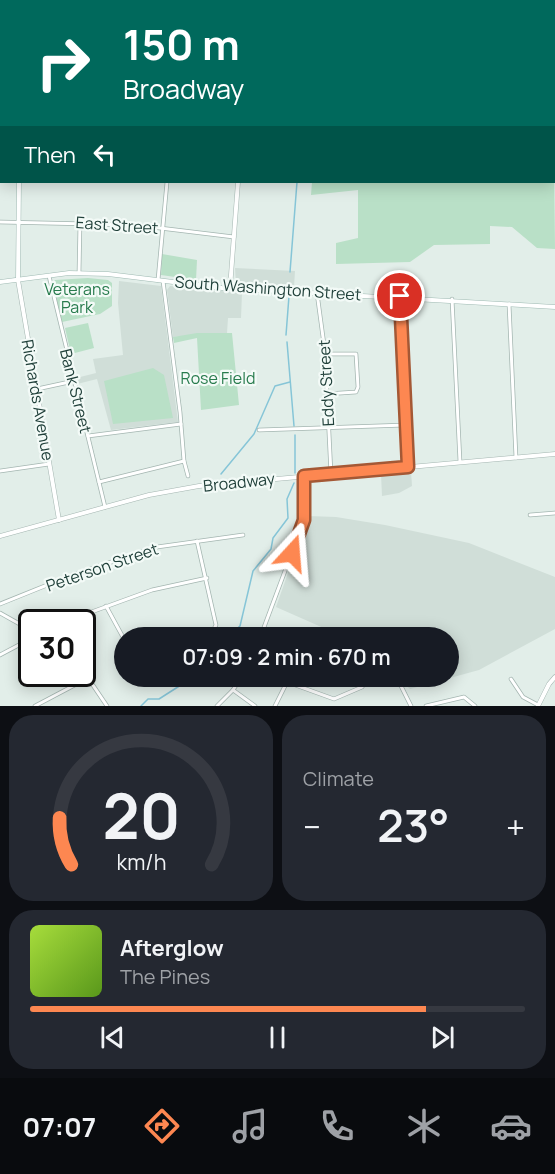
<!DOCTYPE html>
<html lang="en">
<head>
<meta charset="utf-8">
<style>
  :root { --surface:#171b24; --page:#242831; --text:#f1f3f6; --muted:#9ea1a6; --line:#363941; --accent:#fd8751 }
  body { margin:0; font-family:Manrope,sans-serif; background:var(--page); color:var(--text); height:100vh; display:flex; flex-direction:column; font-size:22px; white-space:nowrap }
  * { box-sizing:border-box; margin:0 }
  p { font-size:20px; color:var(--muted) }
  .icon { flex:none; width:33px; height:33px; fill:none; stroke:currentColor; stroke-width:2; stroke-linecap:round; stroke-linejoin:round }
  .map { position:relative; height:706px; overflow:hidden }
  .sheet { display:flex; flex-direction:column; gap:9px; padding:9px; background:#0d0f14; flex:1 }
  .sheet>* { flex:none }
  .guide { position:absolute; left:0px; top:0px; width:555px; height:183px; box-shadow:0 3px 15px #0003; background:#00695c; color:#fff; overflow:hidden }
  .speed { position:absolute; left:18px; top:609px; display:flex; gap:12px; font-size:30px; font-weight:700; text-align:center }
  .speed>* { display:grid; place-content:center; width:78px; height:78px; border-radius:50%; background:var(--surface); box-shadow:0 3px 15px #0003; line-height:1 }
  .speed .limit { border:3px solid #111; border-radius:9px; background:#fff; color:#111 }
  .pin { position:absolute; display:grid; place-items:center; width:51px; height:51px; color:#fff; margin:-26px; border:3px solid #fff; border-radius:50%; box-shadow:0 2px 6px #0007 }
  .me { position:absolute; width:66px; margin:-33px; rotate:19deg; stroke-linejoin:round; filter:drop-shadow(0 0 4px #0008) }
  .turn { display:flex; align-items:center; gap:21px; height:126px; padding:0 24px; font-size:27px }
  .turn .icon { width:78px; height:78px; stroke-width:2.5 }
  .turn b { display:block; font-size:42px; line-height:51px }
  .then { display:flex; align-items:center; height:57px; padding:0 24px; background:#0003; gap:12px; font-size:22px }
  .big { font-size:45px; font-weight:600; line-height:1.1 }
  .sheet .widget { flex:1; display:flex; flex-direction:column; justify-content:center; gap:9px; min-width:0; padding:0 21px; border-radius:24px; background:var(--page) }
  .sheet .dial { align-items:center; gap:0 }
  .dial svg { height:156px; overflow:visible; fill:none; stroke:var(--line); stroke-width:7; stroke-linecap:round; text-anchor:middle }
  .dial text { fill:var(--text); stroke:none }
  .song { display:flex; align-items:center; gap:18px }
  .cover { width:72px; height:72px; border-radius:9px; background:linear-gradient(135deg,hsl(80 70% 55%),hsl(90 70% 35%)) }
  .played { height:6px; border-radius:3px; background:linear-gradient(90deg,var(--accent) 80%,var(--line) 80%) }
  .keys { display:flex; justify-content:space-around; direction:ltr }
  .heat { display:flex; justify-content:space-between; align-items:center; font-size:33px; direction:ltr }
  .sheet .tiles { flex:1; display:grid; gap:9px; grid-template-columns:1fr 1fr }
  .widget:last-child { grid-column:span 2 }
  .trip { position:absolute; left:114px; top:627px; width:345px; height:60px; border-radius:30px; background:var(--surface); box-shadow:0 3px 15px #0003; font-weight:600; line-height:60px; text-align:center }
  .dock { display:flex; height:96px; justify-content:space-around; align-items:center; background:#090b0e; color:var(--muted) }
  .dock .icon { width:42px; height:42px }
  .dock .selected { color:var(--accent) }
  .dock b { font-size:27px; color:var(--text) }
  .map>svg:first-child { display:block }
  .built { fill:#d0ded8 }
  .green { fill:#b9e0c7 }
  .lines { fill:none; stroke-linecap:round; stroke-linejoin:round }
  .stream { stroke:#86c5d7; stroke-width:1.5 }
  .river { stroke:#86c5d7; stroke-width:7 }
  .minor-casing { stroke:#a4b6b1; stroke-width:4.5 }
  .tertiary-casing { stroke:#a4b6b1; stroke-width:5 }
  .secondary-casing { stroke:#9fbab3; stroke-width:5 }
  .primary-casing { stroke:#c1cac8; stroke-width:6 }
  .minor { stroke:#fff; stroke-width:3 }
  .tertiary { stroke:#fff; stroke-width:4 }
  .secondary { stroke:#fff; stroke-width:4 }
  .primary { stroke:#63a79a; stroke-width:4.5 }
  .route-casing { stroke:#a45835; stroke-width:15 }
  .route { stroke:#fd8751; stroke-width:10 }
  .labels { text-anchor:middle; stroke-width:4.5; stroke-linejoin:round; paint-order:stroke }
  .street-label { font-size:16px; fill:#20403a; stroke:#f3faf7 }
  .park-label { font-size:16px; fill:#277b4d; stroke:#f3faf7 }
</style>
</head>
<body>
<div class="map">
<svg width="555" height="706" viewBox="0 0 555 706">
  <rect width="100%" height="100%" fill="#e2eee9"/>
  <g class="built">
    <path d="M554,49H555V155L554,154Z"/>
    <path d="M235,268L295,271L294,287L236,284Z"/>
    <path d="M119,281L161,286L178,422L111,430L97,379L77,384L76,378L96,373L93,359L123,355L118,303Z"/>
    <path d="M170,286L242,293L241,318H228L227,333L173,337L167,290Z"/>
    <path d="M411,471L412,486L399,493L382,496L381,474Z"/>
    <path d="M308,516L336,517L385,525L469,543L555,577V629L479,670L410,689L397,677L448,676V638L344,637L276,607Z"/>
  </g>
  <g class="green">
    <path d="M554,154L555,249L537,248L512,227L490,226V244L434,245L410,262L336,264V243L358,238V190L311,195L312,182H554Z"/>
    <path d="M162,254L197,260L196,280L161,275Z"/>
    <path d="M88,278L108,280L112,283V306L100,314L62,322L53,284L55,280Z"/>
    <path d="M88,323L94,348L71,354L65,328Z"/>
    <path d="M197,333H232L239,405L201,410L197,338L174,343L173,337Z"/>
    <path d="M153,368L164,375L173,418L113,424L104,381Z"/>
  </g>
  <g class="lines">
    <g class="stream">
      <path d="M290,272L297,182"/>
      <path d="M286,335L289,296"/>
      <path d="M287,342L294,426"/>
      <path d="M295,473V435"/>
      <path d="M221,474L254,434L275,386L290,382"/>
      <path d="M233,638L234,631L240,626L253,571L271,549L273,538L288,518L287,499L294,483"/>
      <path d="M141,706L148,699H159L195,676"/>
    </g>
    <g class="river">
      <path d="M406,2L409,0"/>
      <path d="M0,127H2"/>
    </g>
    <defs>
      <g id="minor">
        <path d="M63,0L64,2"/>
        <path d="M115,0L117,2"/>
        <path d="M509,2L514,0"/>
        <path d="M0,222L135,225L234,237"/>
        <path d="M79,273L80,222"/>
        <path d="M49,276L105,507"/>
        <path d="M158,280L167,182"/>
        <path d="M163,281L180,412L184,461L188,476"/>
        <path d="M317,293L325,352L331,474"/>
        <path d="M400,296L408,467"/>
        <path d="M452,299L460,462"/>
        <path d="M509,304L516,458"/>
        <path d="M325,354H356L358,387L356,392L326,394"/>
        <path d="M37,389L74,381"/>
        <path d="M259,430L406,425"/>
        <path d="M88,436L181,424"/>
        <path d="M0,471L49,464"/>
        <path d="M99,482L184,461"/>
        <path d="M530,515L555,513"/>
        <path d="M197,541L216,625L214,629L197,638"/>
        <path d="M0,604L72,575L157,547L243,535"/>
        <path d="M106,606L124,639"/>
        <path d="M0,613L32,631"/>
        <path d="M64,622L152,590L207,578"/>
        <path d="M263,629L286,638"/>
        <path d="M260,638L304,520V476"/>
        <path d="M0,655L32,638"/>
        <path d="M82,669L107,706"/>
        <path d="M143,676L146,681"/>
        <path d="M386,676L401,686L411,706"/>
        <path d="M511,679L523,697L538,705"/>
        <path d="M287,682L334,699L362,687L370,676"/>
        <path d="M233,690L255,706"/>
        <path d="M35,706L88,678"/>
        <path d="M217,706L233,690L242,676"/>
        <path d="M275,706L290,676"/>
        <path d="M426,706L464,697L475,706"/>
      </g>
      <g id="tertiary">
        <path d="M249,2V0"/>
        <path d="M18,280L59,520"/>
        <path d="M230,288L238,182"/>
        <path d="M0,536L149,495L199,486L555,454"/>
        <path d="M538,706L549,684L555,677"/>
      </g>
      <g id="secondary">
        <path d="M108,2L109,0"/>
        <path d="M18,280L19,182"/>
        <path d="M0,282L69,273L108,274L222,288L555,307"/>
      </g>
      <g id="primary">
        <path d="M554,39H555"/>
        <path d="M554,45H555"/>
        <path d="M0,137L2,138"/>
        <path d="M0,144H2"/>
      </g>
    </defs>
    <use href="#minor" class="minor-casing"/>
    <use href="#tertiary" class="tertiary-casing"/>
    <use href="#secondary" class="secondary-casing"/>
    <use href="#primary" class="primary-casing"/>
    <use href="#minor" class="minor"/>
    <use href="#tertiary" class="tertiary"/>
    <use href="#secondary" class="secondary"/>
    <use href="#primary" class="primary"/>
  </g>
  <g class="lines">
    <defs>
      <path id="route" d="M292,553L304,520V476L408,467L400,296"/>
    </defs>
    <use href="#route" class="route-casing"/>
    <use href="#route" class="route"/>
  </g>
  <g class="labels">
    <g class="street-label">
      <text transform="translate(117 225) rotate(4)" y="6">East Street</text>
      <text transform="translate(268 288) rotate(4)" y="6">South Washington Street</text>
      <text transform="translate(326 383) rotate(-93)" y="6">Eddy Street</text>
      <text transform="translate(76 391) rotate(76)" y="6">Bank Street</text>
      <text transform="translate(38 400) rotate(80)" y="6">Richards Avenue</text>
      <text transform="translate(239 482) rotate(-6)" y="6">Broadway</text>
      <text transform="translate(102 567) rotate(-19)" y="6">Peterson Street</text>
    </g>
    <g class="park-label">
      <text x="77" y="295">Veterans<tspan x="77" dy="18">Park</tspan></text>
      <text x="218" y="384">Rose Field</text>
    </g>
  </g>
</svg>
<div class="speed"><div class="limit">30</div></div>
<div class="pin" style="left:400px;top:296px;background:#d93025"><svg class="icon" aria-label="arrive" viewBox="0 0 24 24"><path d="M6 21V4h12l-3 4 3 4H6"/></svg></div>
<svg class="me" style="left:292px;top:553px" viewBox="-20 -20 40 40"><path d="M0-17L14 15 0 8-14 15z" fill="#fd8751" stroke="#fff" stroke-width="4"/></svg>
<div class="trip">07:09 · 2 min · 670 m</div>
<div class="guide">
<div class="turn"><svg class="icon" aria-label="right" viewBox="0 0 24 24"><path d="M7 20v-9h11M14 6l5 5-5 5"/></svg><div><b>150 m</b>Broadway</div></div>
<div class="then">Then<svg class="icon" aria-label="left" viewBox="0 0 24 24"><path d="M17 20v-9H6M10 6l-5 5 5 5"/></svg></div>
</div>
</div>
<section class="sheet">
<div class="tiles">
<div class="widget dial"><svg viewBox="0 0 100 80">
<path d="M14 69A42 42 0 1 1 86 69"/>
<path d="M14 69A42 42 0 0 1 8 45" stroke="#fd8751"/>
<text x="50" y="56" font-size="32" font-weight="700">20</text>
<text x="50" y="72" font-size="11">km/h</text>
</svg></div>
<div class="widget"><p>Climate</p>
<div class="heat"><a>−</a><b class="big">23°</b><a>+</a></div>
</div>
<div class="widget">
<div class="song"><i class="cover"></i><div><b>Afterglow</b><p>The Pines</p></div></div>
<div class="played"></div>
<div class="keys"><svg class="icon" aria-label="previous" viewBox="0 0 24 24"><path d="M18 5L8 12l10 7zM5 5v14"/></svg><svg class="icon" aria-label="pause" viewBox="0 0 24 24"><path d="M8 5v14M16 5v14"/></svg><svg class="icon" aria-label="next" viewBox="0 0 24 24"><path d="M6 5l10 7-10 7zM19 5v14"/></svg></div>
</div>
</div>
</section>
<nav class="dock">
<b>07:07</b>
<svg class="icon selected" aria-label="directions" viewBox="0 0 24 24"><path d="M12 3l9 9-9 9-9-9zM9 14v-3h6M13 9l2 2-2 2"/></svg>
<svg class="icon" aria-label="music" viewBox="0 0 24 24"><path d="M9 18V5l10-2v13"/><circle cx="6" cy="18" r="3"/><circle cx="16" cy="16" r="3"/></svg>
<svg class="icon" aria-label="phone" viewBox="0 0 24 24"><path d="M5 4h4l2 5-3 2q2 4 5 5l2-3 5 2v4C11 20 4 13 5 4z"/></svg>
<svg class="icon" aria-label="climate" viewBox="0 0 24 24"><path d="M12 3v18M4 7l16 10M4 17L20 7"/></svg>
<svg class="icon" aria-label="car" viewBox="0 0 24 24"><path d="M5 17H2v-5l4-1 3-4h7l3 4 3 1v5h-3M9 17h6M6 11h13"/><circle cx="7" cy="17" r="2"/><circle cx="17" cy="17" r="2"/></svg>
</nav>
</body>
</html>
